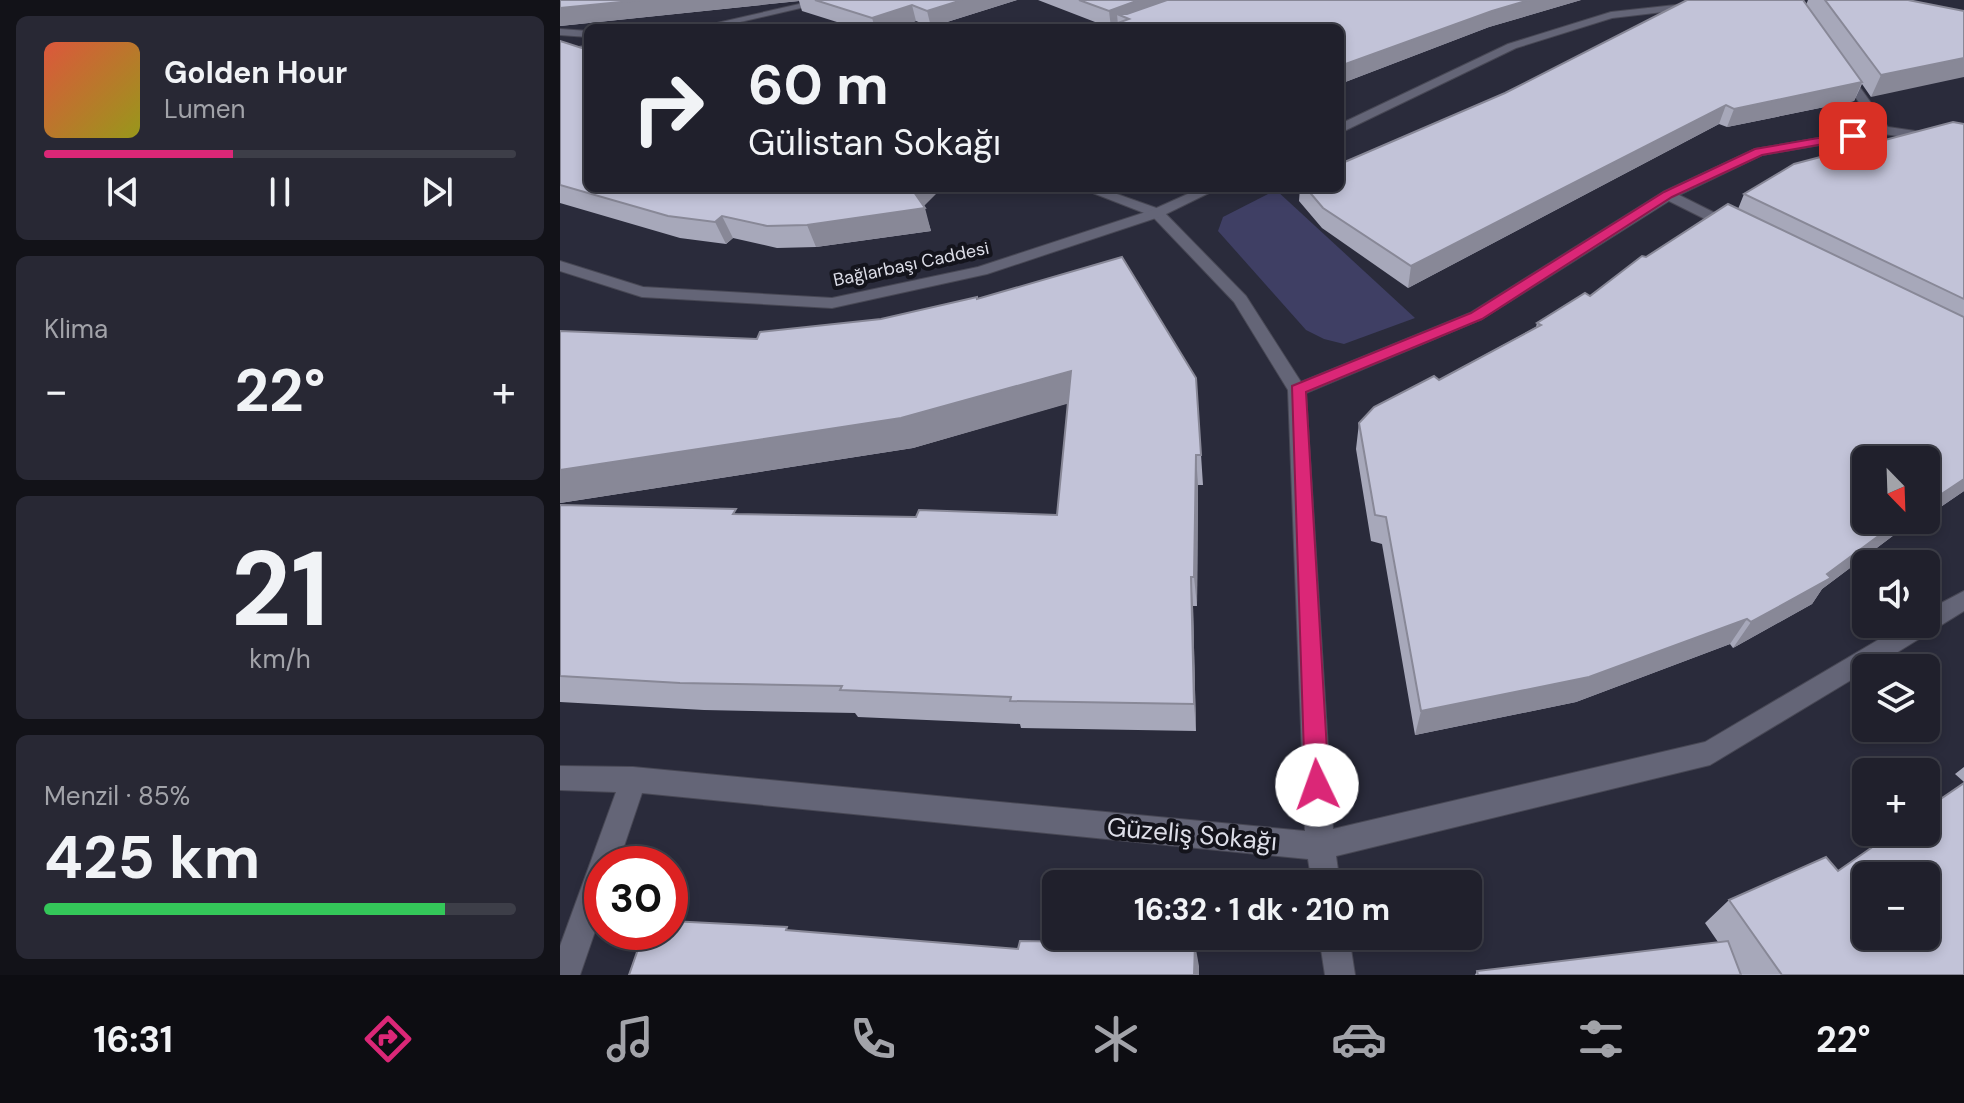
<!DOCTYPE html>
<html lang="tr">
<head>
<meta charset="utf-8">
<style>
  :root { --surface:#20202c; --page:#282834; --text:#f1f3f6; --muted:#a2a3a9; --line:#3d3e48; --accent:#db2777 }
  body { margin:0; font-family:"DM Sans",sans-serif; background:var(--page); color:var(--text); height:100vh; display:flex; flex-direction:column; font-size:30px; white-space:nowrap }
  * { box-sizing:border-box; margin:0 }
  p { font-size:26px; color:var(--muted) }
  .icon { flex:none; width:44px; height:44px; fill:none; stroke:currentColor; stroke-width:2; stroke-linecap:round; stroke-linejoin:round }
  .map { position:relative; flex:1; overflow:hidden }
  .panel { display:flex; flex-direction:column; gap:16px; padding:16px; background:#121218; width:560px }
  .panel>* { flex:none }
  .top-card { position:absolute; left:24px; top:24px; width:760px; height:168px; border-radius:12px; box-shadow:0 4px 12px #0003,0 0 0 2px var(--line); background:#20202c; color:var(--text); overflow:hidden }
  .needle { width:52px; rotate:157deg }
  .fabs { position:absolute; left:1292px; top:446px; display:grid; gap:16px }
  .fabs a { display:grid; place-items:center; width:88px; height:88px; border-radius:12px; background:var(--surface); box-shadow:0 4px 12px #0003,0 0 0 2px var(--line); font-size:40px }
  .speed { position:absolute; left:24px; top:846px; display:flex; gap:16px; font-size:40px; font-weight:700; text-align:center }
  .speed>* { display:grid; place-content:center; width:104px; height:104px; border-radius:50%; background:var(--surface); box-shadow:0 4px 12px #0003,0 0 0 2px var(--line); line-height:1 }
  .speed .limit { border:12px solid #d22; background:#fff; color:#111 }
  .pin { position:absolute; display:grid; place-items:center; width:68px; height:68px; color:#fff; margin:-34px; border-radius:16px; box-shadow:0 4px 12px #0006 }
  .me { position:absolute; width:88px; margin:-44px; rotate:357deg; stroke-linejoin:round; filter:drop-shadow(0 0 6px #0008) }
  .turn { display:flex; align-items:center; gap:28px; height:168px; padding:0 32px; font-size:36px }
  .turn .icon { width:104px; height:104px; stroke-width:2.5 }
  .turn b { display:block; font-size:56px; line-height:68px }
  .big { font-size:60px; font-weight:700; line-height:1.1 }
  .panel .tile { flex:1; display:flex; flex-direction:column; justify-content:center; gap:12px; min-width:0; padding:0 28px; border-radius:12px; background:var(--page) }
  .panel .dial { align-items:center; gap:0 }
  .dial b { font-size:104px; line-height:1 }
  .song { display:flex; align-items:center; gap:24px }
  .cover { width:96px; height:96px; border-radius:12px; background:linear-gradient(135deg,hsl(10 70% 55%),hsl(60 70% 35%)) }
  .played { height:8px; border-radius:4px; background:linear-gradient(90deg,var(--accent) 40%,var(--line) 40%) }
  .keys { display:flex; justify-content:space-around; direction:ltr }
  .heat { display:flex; justify-content:space-between; align-items:center; font-size:44px; direction:ltr }
  .charge { height:12px; border-radius:6px; background:linear-gradient(90deg,#34c759 85%,var(--line) 0) }
  .trip { position:absolute; left:482px; top:870px; width:440px; height:80px; border-radius:12px; background:var(--surface); box-shadow:0 4px 12px #0003,0 0 0 2px var(--line); font-weight:700; line-height:80px; text-align:center }
  .dock { display:flex; height:128px; justify-content:space-around; align-items:center; background:#0d0d12; color:var(--muted) }
  .dock .icon { width:56px; height:56px }
  .dock .selected { color:var(--accent) }
  .dock b { font-size:36px; color:var(--text) }
  main { display:flex; flex:1; min-height:0 }
  .map>svg:first-child { display:block }
  .green { fill:#3f3f64 }
  .lines { fill:none; stroke-linecap:round; stroke-linejoin:round }
  .minor-casing { stroke:#484855; stroke-width:2 }
  .tertiary-casing { stroke:#484855; stroke-width:2 }
  .minor { fill:#646577; fill-rule:evenodd }
  .tertiary { fill:#646577; fill-rule:evenodd }
  .wall { fill:#a7a8ba }
  .shaded-wall { fill:#888897 }
  .building { fill:#c2c3d8; stroke:#888897; stroke-width:2; fill-rule:evenodd }
  .route { fill:#db2777; stroke:#8e194d; stroke-width:2 }
  .labels { text-anchor:middle; stroke-width:8; stroke-linejoin:round; paint-order:stroke }
  .far-street-label { font-size:18px; fill:#dddee8; stroke:#14141c }
  .near-street-label { font-size:26px; fill:#dddee8; stroke:#14141c }
</style>
</head>
<body>
<main>
<section class="panel">
<div class="tile">
<div class="song"><i class="cover"></i><div><b>Golden Hour</b><p>Lumen</p></div></div>
<div class="played"></div>
<div class="keys"><svg class="icon" aria-label="previous" viewBox="0 0 24 24"><path d="M18 5L8 12l10 7zM5 5v14"/></svg><svg class="icon" aria-label="pause" viewBox="0 0 24 24"><path d="M8 5v14M16 5v14"/></svg><svg class="icon" aria-label="next" viewBox="0 0 24 24"><path d="M6 5l10 7-10 7zM19 5v14"/></svg></div>
</div>
<div class="tile"><p>Klima</p>
<div class="heat"><a>−</a><b class="big">22°</b><a>+</a></div>
</div>
<div class="tile dial"><b>21</b><p>km/h</p></div>
<div class="tile"><p>Menzil · 85%</p><b class="big">425 km</b><div class="charge"></div></div>
</section>
<div class="map">
<svg width="1404" height="975" viewBox="0 0 1404 975">
  <rect width="100%" height="100%" fill="#2a2b3b"/>
  <path class="green" d="M716,190L855,318L784,344L764,339L746,330L658,231L663,217Z"/>
  <g class="lines">
    <defs>
      <g id="minor">
        <path d="M257,0H275L154,28H135Z"/>
        <path d="M0,29L28,31V37L0,35Z"/>
        <path d="M28,44V51L0,60V53Z"/>
        <path d="M1279,69H1287L1328,127L1404,138V146L1324,134L1202,155L1119,195L1177,224V230H1167L1109,201L922,319L746,393L773,829L1145,742L1345,624H1366V611L1404,591V611L1312,668H1306V671L1150,765L776,856L780,884H752L748,859L82,793L58,864H42V911L20,975H0V946L56,792L0,790V766L73,767L745,831L728,390L674,302L592,216L520,188H540L602,210L686,296L741,382L910,313L1103,192L1195,149L1316,128L1278,71Z"/>
        <path d="M759,936H789L795,975H765Z"/>
      </g>
      <g id="tertiary">
        <path d="M1134,3L1137,8L1052,18L956,48L780,133V124L948,44L1051,12Z"/>
        <path d="M641,188H659L602,216L427,274L272,308L82,297L0,271V261L83,287L272,298L418,267L592,210Z"/>
      </g>
    </defs>
    <use href="#minor" class="minor-casing"/>
    <use href="#tertiary" class="tertiary-casing"/>
    <use href="#minor" class="minor"/>
    <use href="#tertiary" class="tertiary"/>
  </g>
  <g class="wall">
    <path d="M0,0H457L371,27L356,21L337,28H296L242,11L239,1L0,26Z"/>
    <path d="M478,0H1021L929,27L780,84V28L548,27Z"/>
    <path d="M1248,0H1348L1404,11L1311,97L1302,84L1294,101L1167,127L1159,124L848,288L762,228L739,201L740,188H780L945,93L1246,5Z"/>
    <path d="M0,41L363,206L371,231L256,247L217,248L173,238L166,244L120,238L0,203Z"/>
    <path d="M1404,124V491L1366,517V460L1306,520H1354L1262,589L1252,604L1173,648L1170,644L1016,702L855,735L822,544L811,541L796,449L799,423L976,327L977,323L1030,296L1086,257L1178,209L1184,194Z"/>
    <path d="M417,299L636,378L643,485H638L637,606H633L636,731L461,728L460,724L298,717L295,713L144,710L0,702V505L179,514L356,517L497,515L508,403L353,448L0,503V331L197,339L321,319Z"/>
    <path d="M1404,767V782L1395,774Z"/>
    <path d="M1278,871L1404,975H915L917,971L1158,942L1145,923L1169,900Z"/>
  </g>
  <g class="shaded-wall">
    <path d="M81,0H239V1L0,26V8Z"/>
    <path d="M402,0H457L371,27L367,11Z"/>
    <path d="M579,0H622L569,19L557,14L558,25L551,28L549,11Z"/>
    <path d="M969,0H1021L929,27L780,84V66L932,11Z"/>
    <path d="M352,5L356,21L337,28H315L312,18Z"/>
    <path d="M1404,58V77L1311,97L1321,75Z"/>
    <path d="M1302,82L1294,101L1167,127L1174,109Z"/>
    <path d="M1166,105L1159,124L848,288L851,266Z"/>
    <path d="M353,188H382L361,209L365,208L371,231L256,247L247,225Z"/>
    <path d="M162,216L173,238L166,244L155,222Z"/>
    <path d="M511,371L517,401L353,448L0,503V470Z"/>
    <path d="M636,455L638,485L637,606L634,577Z"/>
    <path d="M1404,479V491L1366,517V513L1380,495Z"/>
    <path d="M1376,493L1366,506V500Z"/>
    <path d="M1340,520H1354L1262,589L1252,604L1173,648L1191,622Z"/>
    <path d="M631,577L633,606L636,731L634,704Z"/>
    <path d="M1187,619L1170,644L1016,702L855,735L861,711Z"/>
    <path d="M635,944L639,966V975H634Z"/>
  </g>
  <g class="building">
    <path d="M0,0H81L0,8Z"/>
    <path d="M255,0H402L367,11L352,5L312,18Z"/>
    <path d="M519,0H579L549,11Z"/>
    <path d="M607,0H969L932,11L780,66V28H544L569,19L557,14H567Z"/>
    <path d="M1127,0H1243L1302,82L1174,109L1166,105L851,266L763,208L746,188H780V164L945,93Z"/>
    <path d="M1265,0H1348L1404,11V58L1321,75Z"/>
    <path d="M0,41L28,50V188H353L352,189L365,208L247,225L207,226L162,216L155,222L108,216L0,185Z"/>
    <path d="M1393,122L1404,124V299L1184,194L1234,164Z"/>
    <path d="M1168,204L1404,317V479L1380,495L1376,493L1366,500V460H1306V520H1340L1267,574L1271,578L1191,622L1187,619L1029,677L861,711L826,517L815,515L799,423L814,407L874,376L879,380L981,325L977,323L1025,293L1030,296L1082,256L1086,257Z"/>
    <path d="M562,257L636,378L641,455H636L634,577H631L634,704L450,701L451,697L280,690L282,686L120,683L0,676V505L176,509L173,514L356,517L359,510L497,515L511,371L341,418L0,470V331L197,339L200,332L321,319L417,297V299Z"/>
    <path d="M1404,783V975H1222L1169,900L1266,857L1278,871L1334,832H1366V809ZM1306,876H1366V936H1306Z"/>
    <path d="M110,921L227,927L226,930L458,949L460,941L635,944L634,975H69L84,932H110Z"/>
    <path d="M1168,941L1181,975H918L917,971Z"/>
  </g>
  <path class="route" d="M1293,132L1297,138L1202,155L1112,197L922,319L746,392L769,785L766,793L757,797L749,793L745,785L732,386L911,313L1104,192L1195,149Z"/>
  <g class="labels">
    <g class="far-street-label">
      <text transform="translate(351 264) rotate(-12)" y="6">Bağlarbaşı Caddesi</text>
    </g>
    <g class="near-street-label">
      <text transform="translate(632 834) rotate(5)" y="9">Güzeliş Sokağı</text>
    </g>
  </g>
</svg>
<div class="fabs">
<a><svg class="needle" viewBox="-14 -14 28 28"><path d="M0-13l5 13h-10z" fill="#e53935"/><path d="M0 13l5-13h-10z" fill="#a2a3a9"/></svg></a>
<a><svg class="icon" aria-label="sound" viewBox="0 0 24 24"><path d="M4 9h4l5-4v14l-5-4H4zM17 9q2 3 0 6"/></svg></a>
<a><svg class="icon" aria-label="layers" viewBox="0 0 24 24"><path d="M12 4l9 5-9 5-9-5zM3 14l9 5 9-5"/></svg></a>
<a>+</a>
<a>−</a>
</div>
<div class="speed"><div class="limit">30</div></div>
<div class="pin" style="left:1293px;top:136px;background:#d93025"><svg class="icon" aria-label="arrive" viewBox="0 0 24 24"><path d="M6 21V4h12l-3 4 3 4H6"/></svg></div>
<svg class="me" style="left:757px;top:785px" viewBox="-20 -20 40 40"><circle r="19" fill="#fff"/><path d="M0-13L10 11 0 6-10 11z" fill="#db2777"/></svg>
<div class="trip">16:32 · 1 dk · 210 m</div>
<div class="top-card">
<div class="turn"><svg class="icon" aria-label="right" viewBox="0 0 24 24"><path d="M7 20v-9h11M14 6l5 5-5 5"/></svg><div><b>60 m</b>Gülistan Sokağı</div></div>
</div>
</div>
</main>
<nav class="dock">
<b>16:31</b>
<svg class="icon selected" aria-label="directions" viewBox="0 0 24 24"><path d="M12 3l9 9-9 9-9-9zM9 14v-3h6M13 9l2 2-2 2"/></svg>
<svg class="icon" aria-label="music" viewBox="0 0 24 24"><path d="M9 18V5l10-2v13"/><circle cx="6" cy="18" r="3"/><circle cx="16" cy="16" r="3"/></svg>
<svg class="icon" aria-label="phone" viewBox="0 0 24 24"><path d="M5 4h4l2 5-3 2q2 4 5 5l2-3 5 2v4C11 20 4 13 5 4z"/></svg>
<svg class="icon" aria-label="climate" viewBox="0 0 24 24"><path d="M12 3v18M4 7l16 10M4 17L20 7"/></svg>
<svg class="icon" aria-label="car" viewBox="0 0 24 24"><path d="M5 17H2v-5l4-1 3-4h7l3 4 3 1v5h-3M9 17h6M6 11h13"/><circle cx="7" cy="17" r="2"/><circle cx="17" cy="17" r="2"/></svg>
<svg class="icon" aria-label="filters" viewBox="0 0 24 24"><path d="M4 7h16M4 17h16"/><circle cx="9" cy="7" r="2"/><circle cx="15" cy="17" r="2"/></svg>
<b>22°</b>
</nav>
</body>
</html>
